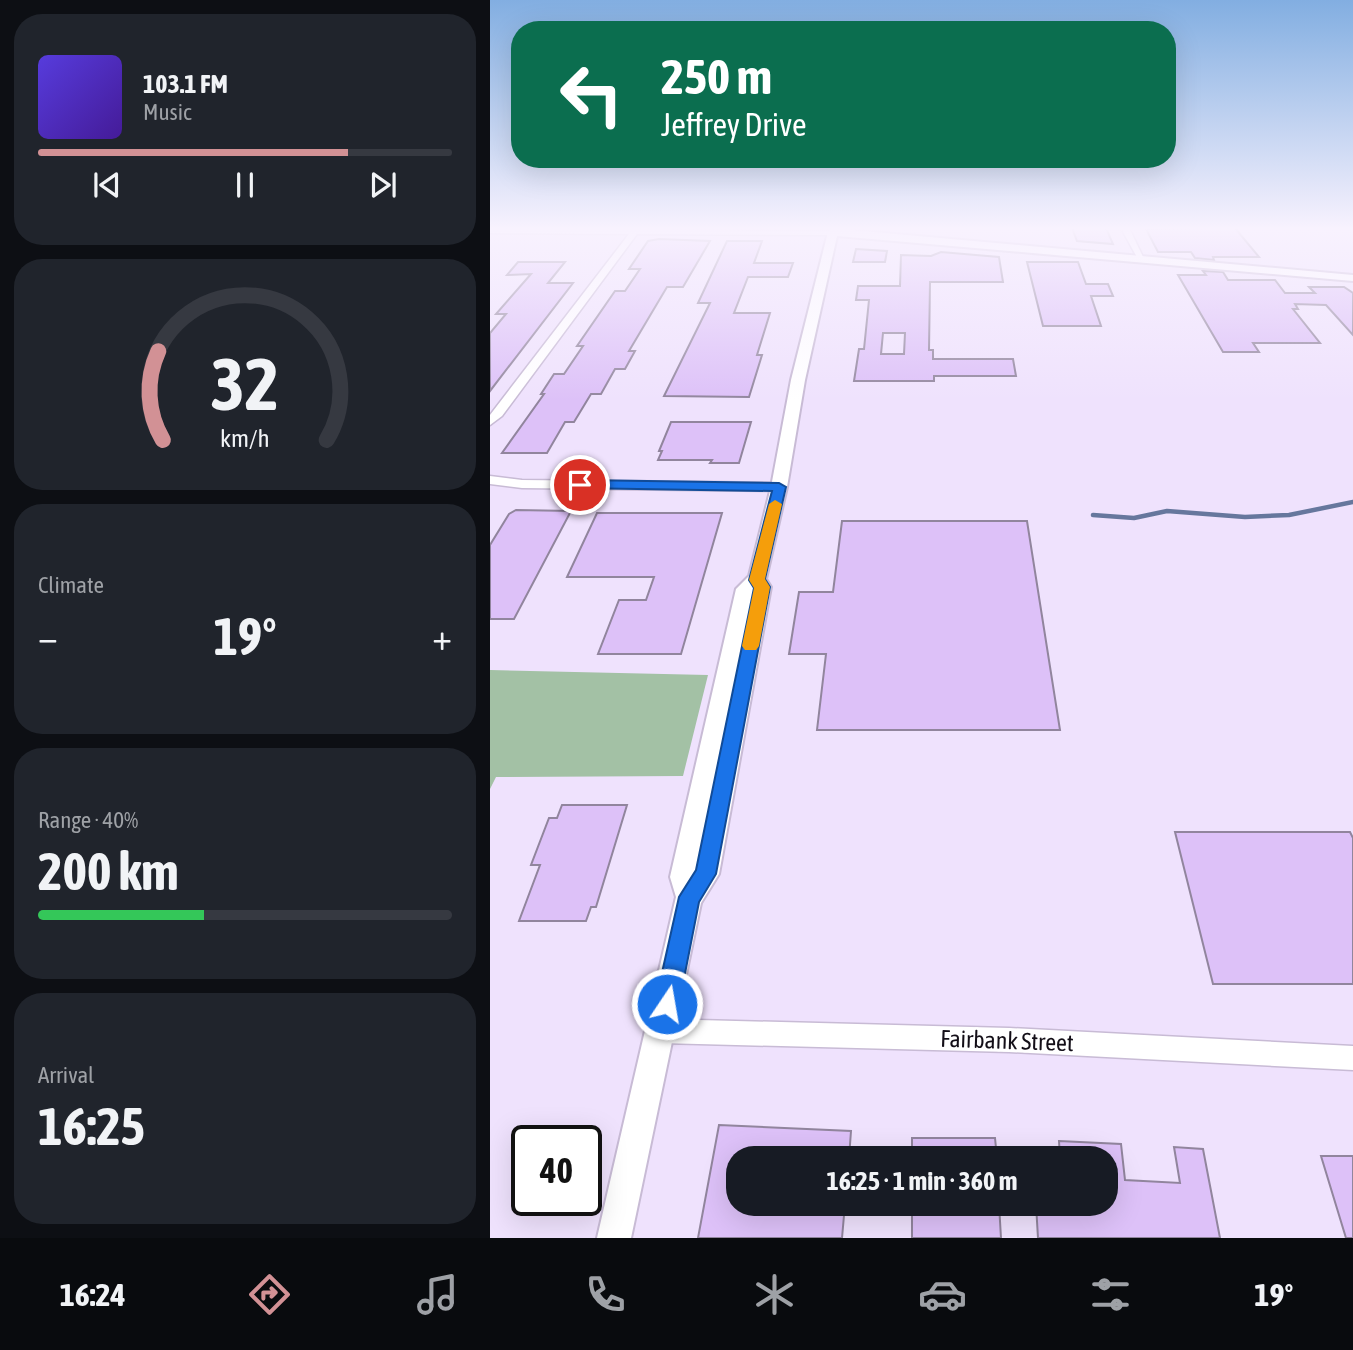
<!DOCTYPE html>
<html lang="en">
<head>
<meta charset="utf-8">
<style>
  :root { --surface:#171b24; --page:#20242c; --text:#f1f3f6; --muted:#9ea1a6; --line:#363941; --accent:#d29195 }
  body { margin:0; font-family:"Asap Condensed",sans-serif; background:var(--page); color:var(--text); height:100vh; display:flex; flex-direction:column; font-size:26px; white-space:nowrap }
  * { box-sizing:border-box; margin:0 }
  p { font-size:23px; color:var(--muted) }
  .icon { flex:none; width:38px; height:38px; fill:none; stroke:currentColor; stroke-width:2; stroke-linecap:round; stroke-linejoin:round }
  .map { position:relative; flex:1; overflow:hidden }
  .sheet { display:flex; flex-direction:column; gap:14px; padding:14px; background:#0d0f14; width:490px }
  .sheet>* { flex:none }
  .top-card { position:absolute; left:21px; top:21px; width:665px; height:147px; border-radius:28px; box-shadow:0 7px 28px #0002; background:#0b6e4f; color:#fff; overflow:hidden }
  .speed { position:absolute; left:21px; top:1125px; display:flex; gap:14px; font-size:35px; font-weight:700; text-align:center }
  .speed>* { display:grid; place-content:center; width:91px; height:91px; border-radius:50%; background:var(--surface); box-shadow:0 7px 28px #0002; line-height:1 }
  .speed .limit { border:4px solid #111; border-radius:10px; background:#fff; color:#111 }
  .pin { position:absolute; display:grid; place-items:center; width:60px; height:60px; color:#fff; margin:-30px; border:4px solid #fff; border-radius:50%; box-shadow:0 2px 7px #0007 }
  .me { position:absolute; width:77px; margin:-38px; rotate:12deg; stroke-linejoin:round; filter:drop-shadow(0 0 5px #0008) }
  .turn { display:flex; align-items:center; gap:24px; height:147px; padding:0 35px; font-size:32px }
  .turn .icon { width:91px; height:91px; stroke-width:2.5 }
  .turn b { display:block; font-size:49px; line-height:60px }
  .big { font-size:52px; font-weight:700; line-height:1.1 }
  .sheet .widget { flex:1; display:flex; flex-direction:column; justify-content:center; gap:10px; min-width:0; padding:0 24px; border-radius:28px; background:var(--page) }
  .sheet .dial { align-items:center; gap:0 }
  .dial svg { height:182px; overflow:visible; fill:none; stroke:var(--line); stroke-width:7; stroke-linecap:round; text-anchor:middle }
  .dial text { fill:var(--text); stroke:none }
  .song { display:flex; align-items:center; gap:21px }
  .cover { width:84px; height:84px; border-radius:10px; background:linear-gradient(135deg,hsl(250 70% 55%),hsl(260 70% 35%)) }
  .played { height:7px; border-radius:4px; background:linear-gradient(90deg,var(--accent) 75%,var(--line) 75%) }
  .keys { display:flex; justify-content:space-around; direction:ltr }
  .heat { display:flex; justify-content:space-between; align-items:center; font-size:38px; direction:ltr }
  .charge { height:10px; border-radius:5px; background:linear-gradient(90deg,#34c759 40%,var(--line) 0) }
  .trip { position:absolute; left:236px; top:1146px; width:392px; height:70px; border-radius:28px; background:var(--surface); box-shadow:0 7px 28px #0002; font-weight:700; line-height:70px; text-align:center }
  .dock { display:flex; height:112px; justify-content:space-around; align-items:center; background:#090b0e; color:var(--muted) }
  .dock .icon { width:49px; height:49px }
  .dock .on { color:var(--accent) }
  .dock b { font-size:32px; color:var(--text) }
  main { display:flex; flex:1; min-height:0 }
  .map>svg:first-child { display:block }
  .green { fill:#a3c1a5 }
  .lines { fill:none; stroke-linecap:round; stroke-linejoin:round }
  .stream { stroke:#66779d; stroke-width:4.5 }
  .building { fill:#ddc1f8; stroke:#91859d; stroke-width:2; fill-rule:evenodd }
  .minor-casing { stroke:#c8bbd5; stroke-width:3 }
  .tertiary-casing { stroke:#c8bbd5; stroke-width:4 }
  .minor { fill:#fff; fill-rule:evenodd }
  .tertiary { fill:#fff; fill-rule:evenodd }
  .route { fill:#1a73e8; stroke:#114b97; stroke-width:2 }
  .slow { fill:#f59e0b }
  .labels { text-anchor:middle; stroke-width:5; stroke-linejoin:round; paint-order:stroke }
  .near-street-label { font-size:24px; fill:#130e17; stroke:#fff }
</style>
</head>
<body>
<main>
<section class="sheet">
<div class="widget">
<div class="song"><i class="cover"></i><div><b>103.1 FM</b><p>Music</p></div></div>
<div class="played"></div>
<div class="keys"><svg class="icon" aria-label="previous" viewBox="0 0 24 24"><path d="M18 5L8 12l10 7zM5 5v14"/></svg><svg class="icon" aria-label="pause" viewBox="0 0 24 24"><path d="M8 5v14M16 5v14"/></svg><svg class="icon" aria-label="next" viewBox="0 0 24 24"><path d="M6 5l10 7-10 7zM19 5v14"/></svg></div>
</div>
<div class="widget dial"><svg viewBox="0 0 100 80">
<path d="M14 69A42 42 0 1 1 86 69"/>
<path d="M14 69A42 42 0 0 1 12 30" stroke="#d29195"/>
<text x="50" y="56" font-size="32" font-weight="700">32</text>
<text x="50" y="72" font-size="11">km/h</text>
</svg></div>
<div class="widget"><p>Climate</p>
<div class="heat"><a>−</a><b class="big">19°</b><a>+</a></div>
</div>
<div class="widget"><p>Range · 40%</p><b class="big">200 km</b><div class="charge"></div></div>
<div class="widget"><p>Arrival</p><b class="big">16:25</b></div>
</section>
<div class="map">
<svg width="863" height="1238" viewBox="0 0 863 1238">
  <rect width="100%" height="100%" fill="#efe2fd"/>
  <path class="green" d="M0,670L218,675L193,776L6,777L0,789Z"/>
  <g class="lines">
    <path class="stream" d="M603,515L644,518L677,511L755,517L799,515L863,502"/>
  </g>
  <g class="building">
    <path d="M582,228H616L623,244L587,241Z"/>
    <path d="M719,228H745L769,257H723L724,260L705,258L701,252H668L656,229Z"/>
    <path d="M169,239L220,241L193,287H177L139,351H145L135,369H125L111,394H101L84,422H75L57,453H12L54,394H51L64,374H74L93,346H87L125,291H135L150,269H139L158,241Z"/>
    <path d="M237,241H272L264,263H303L298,277H258L244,313H280L267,355H272L259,397L174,396L220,303H208Z"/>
    <path d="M366,249L397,251L395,262H363Z"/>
    <path d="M451,252L509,257L513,282H440L439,350H443V359H523L526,376H444V381H364L369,349H374L379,300H366L368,286H410L411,255L441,256ZM393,333H415L414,354H391Z"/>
    <path d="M28,262H75L58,283H83L0,391V333L16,314H6L41,274L17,275Z"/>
    <path d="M537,262H588L596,284H618L623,296H601L611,326H553Z"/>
    <path d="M713,271L733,272L738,280H785L795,293H825L819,287H854L863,293V335L836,305L805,304L808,309H803L830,343H763L769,352H733L688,275H716Z"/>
    <path d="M181,422H261L249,463H220L222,460H168L172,451H169Z"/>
    <path d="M26,510L81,511L24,619H0V545L19,514Z"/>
    <path d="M107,513H232L191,654H108L129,600H156L164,577H77Z"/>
    <path d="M352,521H537L570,730H327L336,654H299L309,592H343Z"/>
    <path d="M72,805H137L106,907H101L96,921H29L50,865H41L59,818H67Z"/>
    <path d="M685,832H860L863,838V984H723Z"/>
    <path d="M229,1125L361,1131L359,1158H248V1204H355L352,1238H208Z"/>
    <path d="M422,1138H505L507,1158H422Z"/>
    <path d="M569,1141L631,1144L635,1180L690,1183L684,1147L713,1149L730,1238H548L546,1204H616V1158H570Z"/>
    <path d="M831,1156H863V1238H856Z"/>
    <path d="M422,1204H509L511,1238H422Z"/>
  </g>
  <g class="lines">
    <defs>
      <g id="minor">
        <path d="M631,228H639L655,261H649Z"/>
        <path d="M0,229L343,231L347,233L343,235L147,234L12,416L0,425V415L139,234L0,233Z"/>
        <path d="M0,476L32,480L289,483L296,487L289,491L32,488L0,484Z"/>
        <path d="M171,1019L519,1028L863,1046V1070L519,1052L171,1043L162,1040L159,1031L162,1022Z"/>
      </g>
      <path id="tertiary" d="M339,228L863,275V281L347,236L315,380L297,487L276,579L281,587L229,874L211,903L141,1238H107L186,897L180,877L246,589L259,576L281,487L301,380Z"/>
    </defs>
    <use href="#minor" class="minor-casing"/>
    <use href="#tertiary" class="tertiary-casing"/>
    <use href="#minor" class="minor"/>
    <use href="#tertiary" class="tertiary"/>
  </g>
  <linearGradient id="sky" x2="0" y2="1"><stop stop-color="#82aee1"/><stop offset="0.57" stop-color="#f8f2fe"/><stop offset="1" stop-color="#f8f2fe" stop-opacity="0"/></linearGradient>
  <rect width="863" height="401" fill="url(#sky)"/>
  <path class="route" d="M90,480L289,483L296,487L275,579L280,587L226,874L209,902L189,1004L185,1013L177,1016L168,1013L165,1004L189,897L206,870L264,588L259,580L282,491L85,488V482Z"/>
  <path class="slow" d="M285,500L292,504L275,579L280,587L269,646L266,650H255L252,646L264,588L259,580L279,504Z"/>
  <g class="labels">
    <g class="near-street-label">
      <text transform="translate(517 1041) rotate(2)" y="8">Fairbank Street</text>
    </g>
  </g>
</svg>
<div class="speed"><div class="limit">40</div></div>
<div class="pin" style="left:90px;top:485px;background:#d93025"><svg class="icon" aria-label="arrive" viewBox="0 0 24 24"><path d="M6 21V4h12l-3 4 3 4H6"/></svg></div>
<svg class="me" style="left:177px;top:1004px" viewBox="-20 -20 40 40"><circle r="17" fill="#1a73e8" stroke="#fff" stroke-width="3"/><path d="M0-11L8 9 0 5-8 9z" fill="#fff"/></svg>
<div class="trip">16:25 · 1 min · 360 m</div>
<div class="top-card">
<div class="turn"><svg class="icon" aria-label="left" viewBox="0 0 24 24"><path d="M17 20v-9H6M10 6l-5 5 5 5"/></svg><div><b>250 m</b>Jeffrey Drive</div></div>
</div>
</div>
</main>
<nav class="dock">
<b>16:24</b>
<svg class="icon on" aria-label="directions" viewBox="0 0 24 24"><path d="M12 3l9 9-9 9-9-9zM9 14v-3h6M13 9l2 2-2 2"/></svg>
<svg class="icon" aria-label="music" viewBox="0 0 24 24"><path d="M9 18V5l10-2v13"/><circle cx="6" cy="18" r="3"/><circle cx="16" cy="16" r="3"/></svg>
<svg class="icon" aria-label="phone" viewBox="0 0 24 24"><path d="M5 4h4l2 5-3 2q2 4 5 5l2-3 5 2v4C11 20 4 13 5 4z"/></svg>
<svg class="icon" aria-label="climate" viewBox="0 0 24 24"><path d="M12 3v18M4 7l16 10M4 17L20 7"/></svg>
<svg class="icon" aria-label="car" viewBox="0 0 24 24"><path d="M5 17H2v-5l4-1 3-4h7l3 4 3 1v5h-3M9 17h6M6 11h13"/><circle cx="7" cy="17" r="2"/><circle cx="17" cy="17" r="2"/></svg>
<svg class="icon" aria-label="filters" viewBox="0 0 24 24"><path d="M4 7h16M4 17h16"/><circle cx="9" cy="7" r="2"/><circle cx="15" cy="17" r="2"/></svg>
<b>19°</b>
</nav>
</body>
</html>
